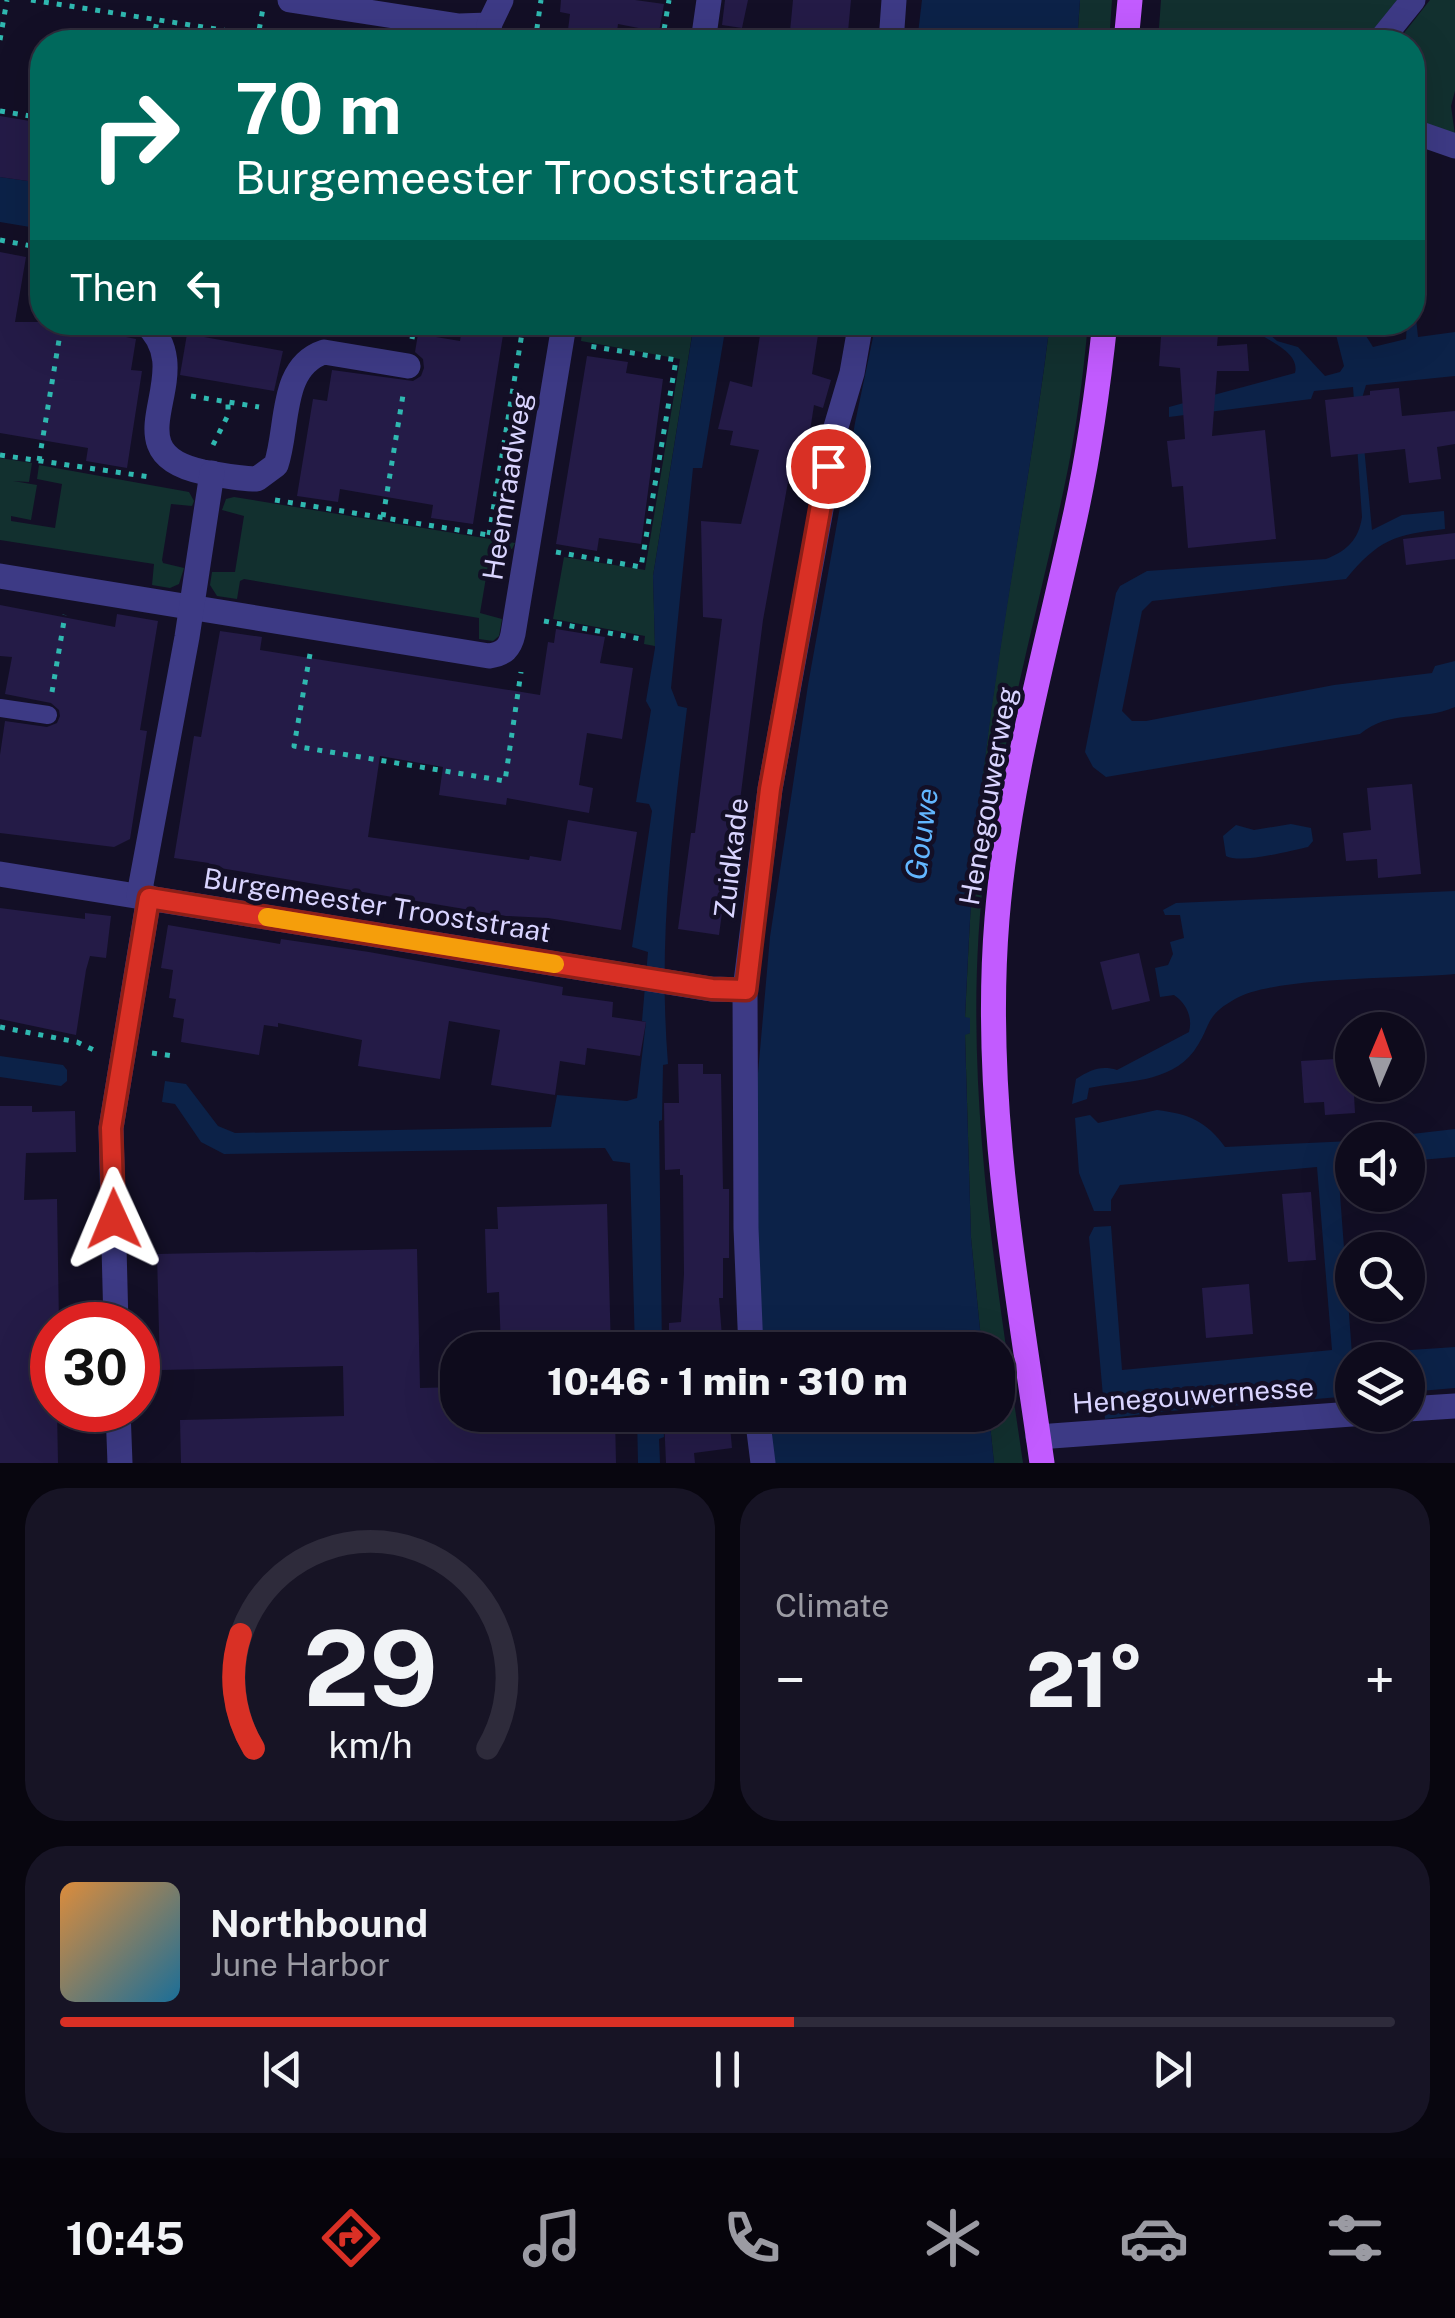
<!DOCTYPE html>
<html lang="en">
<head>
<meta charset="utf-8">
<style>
  :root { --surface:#0e0b1c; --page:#171425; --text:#f1f3f6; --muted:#9b9ba3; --line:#2e2b3b; --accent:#d93025 }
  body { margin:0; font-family:"Public Sans",sans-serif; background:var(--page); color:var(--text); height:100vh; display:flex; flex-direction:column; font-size:38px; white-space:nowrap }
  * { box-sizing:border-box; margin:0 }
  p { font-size:32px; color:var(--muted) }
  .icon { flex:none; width:55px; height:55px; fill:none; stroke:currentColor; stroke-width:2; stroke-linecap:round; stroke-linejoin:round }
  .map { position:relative; height:1463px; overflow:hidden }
  .drawer { display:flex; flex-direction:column; gap:25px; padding:25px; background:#08060f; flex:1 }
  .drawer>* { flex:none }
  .top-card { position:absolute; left:30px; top:30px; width:1395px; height:305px; border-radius:40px; box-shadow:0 10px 40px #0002,0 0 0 2px var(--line); background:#00695c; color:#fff; overflow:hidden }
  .needle { width:65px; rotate:2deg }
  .buttons { position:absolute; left:1335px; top:1012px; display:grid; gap:20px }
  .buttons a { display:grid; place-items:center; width:90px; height:90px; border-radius:50%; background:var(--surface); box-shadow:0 10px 40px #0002,0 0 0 2px var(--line); font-size:50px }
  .speed { position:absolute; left:30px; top:1302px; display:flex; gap:20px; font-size:50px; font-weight:700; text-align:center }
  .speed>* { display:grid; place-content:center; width:130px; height:130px; border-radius:50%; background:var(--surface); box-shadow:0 10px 40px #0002,0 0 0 2px var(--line); line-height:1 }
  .speed .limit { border:15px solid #d22; background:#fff; color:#111 }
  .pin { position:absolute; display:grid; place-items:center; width:85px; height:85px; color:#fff; margin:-42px; border:5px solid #fff; border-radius:50%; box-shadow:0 2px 10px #0007 }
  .me { position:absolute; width:110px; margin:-55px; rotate:359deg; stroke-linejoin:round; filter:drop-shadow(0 0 8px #0008) }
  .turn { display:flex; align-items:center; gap:35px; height:210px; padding:0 40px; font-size:45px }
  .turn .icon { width:130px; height:130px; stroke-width:2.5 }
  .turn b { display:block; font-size:70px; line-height:85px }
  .then { display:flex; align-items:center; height:95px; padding:0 40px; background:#0003; gap:20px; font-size:38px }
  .big { font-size:75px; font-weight:800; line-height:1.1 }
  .drawer .tile { flex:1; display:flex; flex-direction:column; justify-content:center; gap:15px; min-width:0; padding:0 35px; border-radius:40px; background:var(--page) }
  .drawer .dial { align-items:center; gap:0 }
  .dial svg { height:260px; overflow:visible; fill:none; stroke:var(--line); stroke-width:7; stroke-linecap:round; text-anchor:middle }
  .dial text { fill:var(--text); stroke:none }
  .song { display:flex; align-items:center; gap:30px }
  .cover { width:120px; height:120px; border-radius:15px; background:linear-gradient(135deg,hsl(30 70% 55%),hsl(200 70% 35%)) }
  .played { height:10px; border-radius:5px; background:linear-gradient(90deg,var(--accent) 55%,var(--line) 55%) }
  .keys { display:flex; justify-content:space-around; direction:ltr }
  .heat { display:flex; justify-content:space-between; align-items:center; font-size:55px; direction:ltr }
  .drawer .tiles { flex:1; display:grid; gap:25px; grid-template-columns:1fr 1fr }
  .tile:last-child { grid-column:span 2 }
  .trip { position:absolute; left:440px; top:1332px; width:575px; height:100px; border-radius:40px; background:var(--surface); box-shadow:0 10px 40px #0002,0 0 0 2px var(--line); font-weight:800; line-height:100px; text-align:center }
  .menu { display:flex; height:160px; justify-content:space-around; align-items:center; background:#06040b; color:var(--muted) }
  .menu .icon { width:70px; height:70px }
  .menu .active { color:var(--accent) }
  .menu b { font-size:45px; color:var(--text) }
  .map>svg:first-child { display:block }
  .green { fill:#12302f }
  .water { fill:#0c2248 }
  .building { fill:#241b47 }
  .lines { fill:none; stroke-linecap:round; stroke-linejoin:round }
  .path { stroke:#2fb8b0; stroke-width:5; stroke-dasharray:5 8; stroke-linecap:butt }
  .lane { stroke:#3d3a85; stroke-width:18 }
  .street { stroke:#3d3a85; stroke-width:25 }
  .primary { stroke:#c25bff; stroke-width:25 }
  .route-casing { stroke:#8d1f18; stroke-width:25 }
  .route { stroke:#d93025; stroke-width:18 }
  .slow { stroke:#f59e0b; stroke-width:18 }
  .labels { text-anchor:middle; stroke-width:9; stroke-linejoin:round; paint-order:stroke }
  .street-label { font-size:28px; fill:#d9d4ff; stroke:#130f26 }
  .water-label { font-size:30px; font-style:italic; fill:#62b6ff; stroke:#130f26 }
</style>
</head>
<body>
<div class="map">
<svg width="1455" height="1463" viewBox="0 0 1455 1463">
  <rect width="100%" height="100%" fill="#130f26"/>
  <g class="green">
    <path d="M1080,0H1112L1109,42H1077Z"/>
    <path d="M1161,0H1397L1364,42H1158Z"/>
    <path d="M1430,0H1455V91L1451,106L1455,135L1413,120L1412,42H1397Z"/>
    <path d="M524,323H616L692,335L653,576L655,646L644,644L645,636L553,619L564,557L645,570L680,359L581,341L582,332Z"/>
    <path d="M1050,323H1088C1083,378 1076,433 1064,488C1038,611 1003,733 986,859C959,1060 994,1264 1023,1463H994L989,1415H998V1350H982L971,1238L965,1034L970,1033V1019L965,1018C968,962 970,906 975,851C990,673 1028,499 1050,323Z"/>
    <path d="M0,458L32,463L29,482L13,481L37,485L31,520L11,516V521L55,528L62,484L37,479L39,465L189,492L194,501L192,506L171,504L162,560L163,563L184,568L179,584L170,588L152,585L154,564L0,540Z"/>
    <path d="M234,497L515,543L512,549L491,548L480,613L502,619L499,636L493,641L479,639V618L244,579L240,581L237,599L217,596L210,585L212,572H235L244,516L222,510L226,499Z"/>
  </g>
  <g class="water">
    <path d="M922,0H1080L1077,42H917Z"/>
    <path d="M0,177L42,183V229L0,222Z"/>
    <path d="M1413,289L1418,337L1455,332V376L1366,385L1360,405L1372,530L1402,515L1444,511L1445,529C1395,534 1378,540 1346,579L1152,601L1142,611L1122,711L1132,721H1146L1334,685L1432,673L1435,666L1455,661V707C1420,722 1391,709 1360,734L1106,777L1093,767L1085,752L1116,593L1120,586L1147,571L1326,559C1347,551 1359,539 1362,517L1353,387L1314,391L1311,399L1169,417V407L1295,373C1301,349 1259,339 1246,323H1257L1277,341L1298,347L1325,376L1340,372L1344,366L1333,323H1358L1373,347L1406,339L1407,323L1412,322Z"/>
    <path d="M709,322L726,325L702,468H693L671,688L678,706L687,708C672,831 658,940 668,1064L663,1065L662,1120L659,1121L662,1350H635L630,1163L613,1161L605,1148L224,1154L201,1142L175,1104L162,1102L165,1081L186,1084L218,1126L235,1133L551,1127L557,1095L627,1101L637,1098L646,1022L642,1021L648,952L632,947L652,811L649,804L636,802L651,710L646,701L655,648L653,576L692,336L616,323Z"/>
    <path d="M876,323H1050C1028,499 991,673 975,850C970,906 968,962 965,1017L970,1018V1033L965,1035L971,1238L982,1350H761L755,1107L770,937L808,685L855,423Z"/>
    <path d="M1291,824L1311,828L1313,841L1308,847C1289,851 1241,864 1226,856L1223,836L1236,825L1254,830Z"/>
    <path d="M1455,891V974C1404,979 1274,976 1235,999C1203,1017 1212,1026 1194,1051C1169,1084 1125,1080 1089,1088L1087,1099L1072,1104L1076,1079C1090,1070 1101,1065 1117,1070L1189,1032C1193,1017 1186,1003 1174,995L1160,997L1155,968L1168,965L1173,954L1170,942L1184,938L1180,915H1165L1163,910L1176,903Z"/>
    <path d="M0,1056L63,1065L67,1070V1081L61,1086L0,1077Z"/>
    <path d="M1157,1110C1189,1114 1206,1121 1225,1147L1352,1141V1166L1338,1168L1352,1354L1455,1347V1388L1408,1392V1360H1352V1396L1158,1412L1105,1419L1089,1237L1094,1227L1111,1226L1122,1370L1332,1350L1317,1167L1120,1185L1111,1200V1211H1094L1079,1173L1075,1118L1090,1115L1098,1123Z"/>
    <path d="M1455,1129V1157L1408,1161V1140H1360Z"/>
    <path d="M637,1415H663L664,1437L659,1439L660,1463H638Z"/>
    <path d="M766,1415H989L994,1463H772Z"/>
  </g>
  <g class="building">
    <path d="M561,0H635L664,4L659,32L618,24L616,38L568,30L570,14L560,12Z"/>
    <path d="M725,0H748L742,28L722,25Z"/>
    <path d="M793,0H851L847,42H789Z"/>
    <path d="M0,116L42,123V183L0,177Z"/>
    <path d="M0,252L26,257L15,322H52L136,339L131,370L142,371L127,468L86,461L88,448L0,433Z"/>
    <path d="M762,322H820L812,374L831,380L823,408L814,405L810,431L806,430L802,452H798L790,471L763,620L735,840L732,839L719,935L678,929L691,833H695L722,619L703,617L701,521L741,524L759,450L730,445L733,431L718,429L730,381L752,387Z"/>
    <path d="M1162,322H1219L1217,346L1247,344L1249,371H1217L1212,436L1265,430L1276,539L1188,548L1183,486L1172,487L1167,441L1185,439L1180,368L1159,366Z"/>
    <path d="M462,328L503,335L473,524L431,518L433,505L340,489L338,502L297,496L313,399L327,401L332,370L413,381L421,376L424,368L423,359L415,352L418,334L460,341Z"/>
    <path d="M187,334L283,351L274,391L180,375Z"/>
    <path d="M587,356L628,362L626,373L663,379L641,544L599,538L597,551L556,544Z"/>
    <path d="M1399,388L1402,416L1455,411V444L1437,447L1441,479L1409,483L1405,449L1331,457L1325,400L1370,395V391Z"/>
    <path d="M1455,533V559L1406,565L1403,539Z"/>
    <path d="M0,605L115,627L117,614L158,621L140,730L147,731L130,839L114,847L0,833V755L5,721L47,727L57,723L60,716L59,710L51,703L5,694L12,657L0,656Z"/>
    <path d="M556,629L605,637L600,663L633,668L622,739L587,733L579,785L593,788L589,813L507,798L506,805L439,795L443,767L380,756L368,837L529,860L530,856L561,861L568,820L637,832L621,930L548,918L506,916L208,866L209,863L174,858L194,736L201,737L220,631L262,637L260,650L540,695L548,642L554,643Z"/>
    <path d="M1412,784L1421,874L1378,878L1377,859L1346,861L1343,833L1371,830L1367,788Z"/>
    <path d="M0,908L85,919V913L111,916L106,958L90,956L86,970L76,1035L0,1019Z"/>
    <path d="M168,925L280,944L281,939L369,952L563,987L562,995L613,1002L612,1017L646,1022L640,1056L587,1048L585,1065L560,1061L555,1095L491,1085L500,1030L449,1021L440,1079L358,1066L362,1040L278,1023V1027L264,1025L259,1055L181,1042L184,1019L173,1017L176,999L169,998L173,970L161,968Z"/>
    <path d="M1139,953L1150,1001L1112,1010L1100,962Z"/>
    <path d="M1352,1058L1355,1113L1325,1115L1324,1102L1304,1103L1301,1061Z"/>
    <path d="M678,1064H703V1074H721L723,1189H729V1258H723V1298H719L723,1350H669V1323L681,1322L684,1274L683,1175H680V1169L665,1170L664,1103H679Z"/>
    <path d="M0,1106H32V1112L75,1111L76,1152L26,1153L24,1200L57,1199L59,1325H52V1410H57L58,1463H0Z"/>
    <path d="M1311,1192L1316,1260L1288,1262L1282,1194Z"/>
    <path d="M607,1204L611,1350H501L499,1292L487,1293L485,1229H498L497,1207Z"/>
    <path d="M417,1249L420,1388L458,1387V1415H615L616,1463H181L180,1420L344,1416L343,1366L160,1370L157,1254Z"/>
    <path d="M1249,1284L1253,1334L1206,1338L1202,1288Z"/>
    <path d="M669,1415H729L732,1448L694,1453L695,1463H666L664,1418H669Z"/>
  </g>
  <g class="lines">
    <g class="path">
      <path d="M31,0L299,42"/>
      <path d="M514,35L586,42"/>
      <path d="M0,40L7,0"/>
      <path d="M153,42L157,21"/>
      <path d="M257,42L263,8"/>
      <path d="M535,42L541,0"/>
      <path d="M662,42L669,0"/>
      <path d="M0,111L42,118"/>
      <path d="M0,240L42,248"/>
      <path d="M497,322L536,326"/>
      <path d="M412,339L415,322"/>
      <path d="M191,396L259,407"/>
      <path d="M213,445L228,415V402"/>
      <path d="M0,455L150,477"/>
      <path d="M39,461L62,322"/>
      <path d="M275,500L501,537"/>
      <path d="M383,517L403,395"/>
      <path d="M489,535L523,327"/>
      <path d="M556,552L641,567L676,360L589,346"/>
      <path d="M544,621L641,639"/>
      <path d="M310,654L294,746L505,781L521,672"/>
      <path d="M52,692L65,615"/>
      <path d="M0,1027L77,1042L98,1052"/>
      <path d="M152,1053L174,1056"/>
    </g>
    <path class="lane" d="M0,708L48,715"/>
    <g class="street">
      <path d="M290,0L459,26L489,25"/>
      <path d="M491,42L489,25L501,0"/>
      <path d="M703,42L709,0"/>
      <path d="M891,42L894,0"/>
      <path d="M1379,42L1413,0"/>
      <path d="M1412,131L1455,146"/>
      <path d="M144,322C205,374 104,451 203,472C221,475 239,479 257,479L276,465C289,427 279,367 324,352L408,366"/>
      <path d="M0,576L489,656C504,654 510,648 513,634L563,331"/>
      <path d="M0,874L711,989L745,990"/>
      <path d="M139,895L187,637L212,473"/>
      <path d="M116,1325L111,1128L149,897"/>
      <path d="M751,1350L746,1228L745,990L770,789L836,427L852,373L861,322"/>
      <path d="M1408,1409L1455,1406"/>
      <path d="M118,1410L120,1463"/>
      <path d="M757,1415L763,1463"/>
      <path d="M1038,1437L1352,1414"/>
    </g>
    <g class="primary">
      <path d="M1126,42L1130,0"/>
      <path d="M1042,1463C1017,1284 982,1101 997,919C1008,783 1046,651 1075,517C1089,453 1098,388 1105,322"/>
    </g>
  </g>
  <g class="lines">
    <defs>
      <path id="route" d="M114,1219L111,1128L149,898L712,989L746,990L770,789L828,466"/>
    </defs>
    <use href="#route" class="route-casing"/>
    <use href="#route" class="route"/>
    <path class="slow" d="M267,917L555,964"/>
  </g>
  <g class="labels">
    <g class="street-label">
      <text transform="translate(507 486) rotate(-81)" y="10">Heemraadweg</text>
      <text transform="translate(988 796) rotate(-80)" y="10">Henegouwerweg</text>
      <text transform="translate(731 858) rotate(-83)" y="10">Zuidkade</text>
      <text transform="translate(377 905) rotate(9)" y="10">Burgemeester Trooststraat</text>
      <text transform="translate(1193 1395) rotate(-4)" y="10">Henegouwernesse</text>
    </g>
    <g class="water-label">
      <text transform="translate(922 834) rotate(-82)" y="10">Gouwe</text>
    </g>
  </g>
</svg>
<div class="buttons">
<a><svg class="needle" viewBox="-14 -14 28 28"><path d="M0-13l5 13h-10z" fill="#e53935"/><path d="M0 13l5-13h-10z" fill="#9b9ba3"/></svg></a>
<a><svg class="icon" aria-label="sound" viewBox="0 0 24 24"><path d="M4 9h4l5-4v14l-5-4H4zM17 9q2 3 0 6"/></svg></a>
<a><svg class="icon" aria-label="search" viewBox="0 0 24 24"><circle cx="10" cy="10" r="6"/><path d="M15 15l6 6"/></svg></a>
<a><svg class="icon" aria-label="layers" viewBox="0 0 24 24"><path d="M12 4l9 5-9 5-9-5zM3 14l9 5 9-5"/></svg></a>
</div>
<div class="speed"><div class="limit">30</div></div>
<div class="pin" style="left:828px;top:466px;background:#d93025"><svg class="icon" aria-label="arrive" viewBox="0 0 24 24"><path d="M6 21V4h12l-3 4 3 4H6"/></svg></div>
<svg class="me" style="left:114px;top:1219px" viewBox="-20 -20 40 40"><path d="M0-17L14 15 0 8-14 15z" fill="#d93025" stroke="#fff" stroke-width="4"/></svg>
<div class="trip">10:46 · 1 min · 310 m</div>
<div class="top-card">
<div class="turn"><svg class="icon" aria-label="right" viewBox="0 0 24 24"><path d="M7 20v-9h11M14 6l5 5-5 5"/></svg><div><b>70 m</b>Burgemeester Trooststraat</div></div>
<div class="then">Then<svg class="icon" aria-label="left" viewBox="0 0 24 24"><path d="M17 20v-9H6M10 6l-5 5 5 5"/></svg></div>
</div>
</div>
<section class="drawer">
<div class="tiles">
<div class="tile dial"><svg viewBox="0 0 100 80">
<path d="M14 69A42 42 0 1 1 86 69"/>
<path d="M14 69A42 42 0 0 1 10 34" stroke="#d93025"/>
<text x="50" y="56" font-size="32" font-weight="700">29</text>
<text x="50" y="72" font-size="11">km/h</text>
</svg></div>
<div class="tile"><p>Climate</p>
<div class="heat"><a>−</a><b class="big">21°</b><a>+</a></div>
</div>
<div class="tile">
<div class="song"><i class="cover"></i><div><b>Northbound</b><p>June Harbor</p></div></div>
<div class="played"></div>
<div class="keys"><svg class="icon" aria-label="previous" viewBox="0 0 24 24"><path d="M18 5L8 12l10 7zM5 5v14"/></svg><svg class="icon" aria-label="pause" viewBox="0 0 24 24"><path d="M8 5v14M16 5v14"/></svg><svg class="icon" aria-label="next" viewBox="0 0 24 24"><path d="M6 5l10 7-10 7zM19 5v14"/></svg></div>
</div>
</div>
</section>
<nav class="menu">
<b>10:45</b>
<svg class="icon active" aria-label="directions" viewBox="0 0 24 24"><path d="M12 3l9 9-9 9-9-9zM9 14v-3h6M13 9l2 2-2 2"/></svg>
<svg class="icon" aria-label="music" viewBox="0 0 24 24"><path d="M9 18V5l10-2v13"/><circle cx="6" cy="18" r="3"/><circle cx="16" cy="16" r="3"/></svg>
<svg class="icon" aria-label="phone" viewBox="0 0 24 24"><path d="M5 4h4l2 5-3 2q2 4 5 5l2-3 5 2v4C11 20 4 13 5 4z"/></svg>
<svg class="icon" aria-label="climate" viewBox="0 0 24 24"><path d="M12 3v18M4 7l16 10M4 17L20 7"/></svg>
<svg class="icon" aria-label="car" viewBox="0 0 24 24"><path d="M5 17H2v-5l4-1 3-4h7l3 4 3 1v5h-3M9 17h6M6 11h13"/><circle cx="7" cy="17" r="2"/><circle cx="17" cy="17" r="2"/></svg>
<svg class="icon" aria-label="filters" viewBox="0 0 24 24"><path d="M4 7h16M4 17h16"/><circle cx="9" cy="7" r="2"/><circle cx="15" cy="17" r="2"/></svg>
</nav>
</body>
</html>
